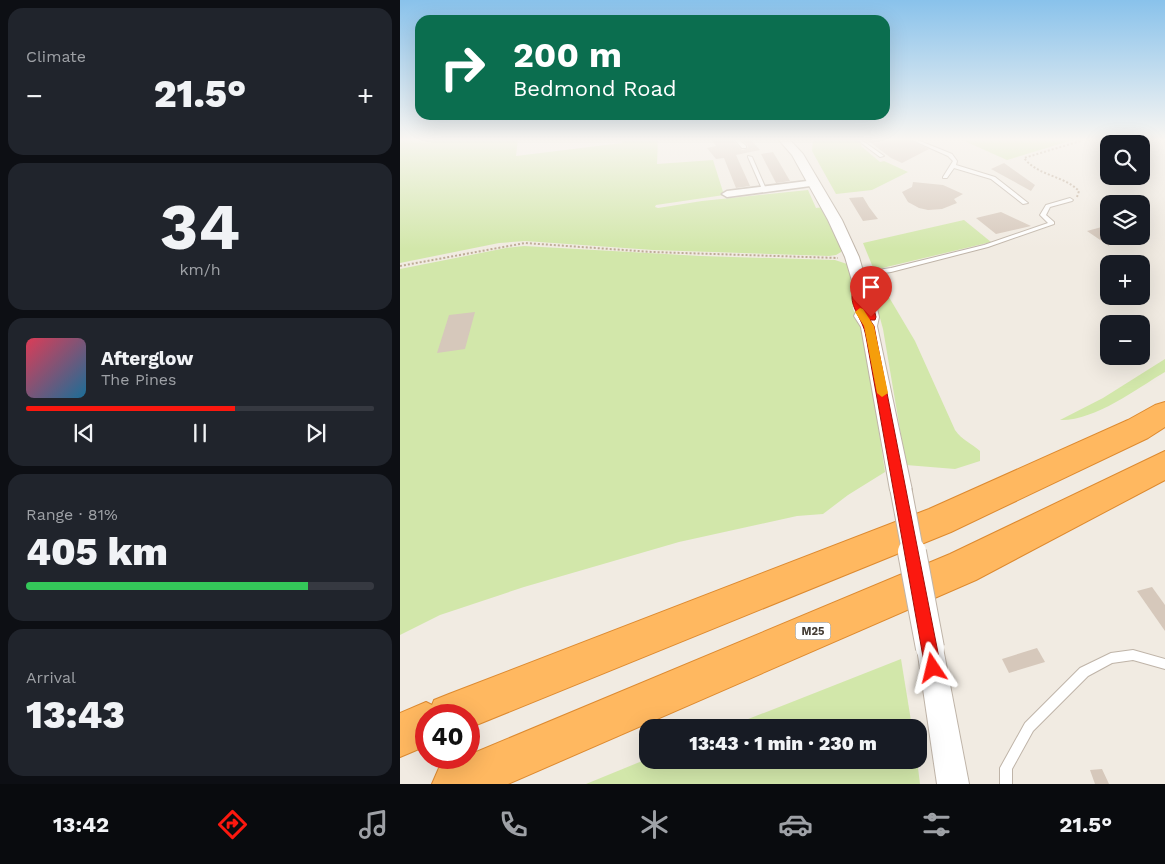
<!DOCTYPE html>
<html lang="en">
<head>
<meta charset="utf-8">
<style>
  :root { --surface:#171b24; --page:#20242c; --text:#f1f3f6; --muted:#9ea1a6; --line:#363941; --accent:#fb180f }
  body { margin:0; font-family:"Work Sans",sans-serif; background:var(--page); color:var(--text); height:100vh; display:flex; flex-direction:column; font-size:19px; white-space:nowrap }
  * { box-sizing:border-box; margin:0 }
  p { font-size:16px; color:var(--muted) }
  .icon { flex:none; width:28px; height:28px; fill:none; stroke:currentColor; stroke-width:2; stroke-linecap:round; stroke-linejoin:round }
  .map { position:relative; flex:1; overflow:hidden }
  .panel { display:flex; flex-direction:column; gap:8px; padding:8px; background:#0d0f14; width:400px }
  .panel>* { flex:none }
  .top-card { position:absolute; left:15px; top:15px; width:475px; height:105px; border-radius:15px; box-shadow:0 5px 20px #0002; background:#0b6e4f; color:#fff; overflow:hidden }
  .fabs { position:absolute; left:700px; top:135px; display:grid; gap:10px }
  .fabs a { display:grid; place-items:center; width:50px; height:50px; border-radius:10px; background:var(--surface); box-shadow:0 5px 20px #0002; font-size:25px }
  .speed { position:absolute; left:15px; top:704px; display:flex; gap:10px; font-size:25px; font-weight:700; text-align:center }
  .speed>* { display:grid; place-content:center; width:65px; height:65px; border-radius:50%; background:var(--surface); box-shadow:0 5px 20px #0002; line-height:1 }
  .speed .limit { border:8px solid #d22; background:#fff; color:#111 }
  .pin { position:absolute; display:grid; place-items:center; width:42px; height:42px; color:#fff; margin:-51px -21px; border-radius:50% 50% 50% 0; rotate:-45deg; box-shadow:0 0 5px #0007 }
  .pin .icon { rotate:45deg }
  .me { position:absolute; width:55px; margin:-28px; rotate:350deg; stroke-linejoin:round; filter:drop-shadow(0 0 4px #0008) }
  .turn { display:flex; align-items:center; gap:18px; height:105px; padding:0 15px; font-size:22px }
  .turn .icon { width:65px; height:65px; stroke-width:2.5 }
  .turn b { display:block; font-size:35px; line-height:42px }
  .big { font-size:38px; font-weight:800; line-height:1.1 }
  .panel .tile { flex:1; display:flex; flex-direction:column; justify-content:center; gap:8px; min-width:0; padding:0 18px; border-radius:15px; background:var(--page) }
  .panel .dial { align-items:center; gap:0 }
  .dial b { font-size:65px; line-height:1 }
  .song { display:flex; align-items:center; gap:15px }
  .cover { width:60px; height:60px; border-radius:8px; background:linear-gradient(135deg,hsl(350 70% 55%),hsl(200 70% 35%)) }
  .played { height:5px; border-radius:2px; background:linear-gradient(90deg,var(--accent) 60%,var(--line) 60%) }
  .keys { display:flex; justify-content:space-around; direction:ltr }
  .heat { display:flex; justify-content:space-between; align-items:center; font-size:28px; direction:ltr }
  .charge { height:8px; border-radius:4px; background:linear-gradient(90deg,#34c759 81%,var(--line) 0) }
  .trip { position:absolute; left:239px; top:719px; width:288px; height:50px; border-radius:15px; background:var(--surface); box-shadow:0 5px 20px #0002; font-weight:800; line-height:50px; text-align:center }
  .dock { display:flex; height:80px; justify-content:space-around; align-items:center; background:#090b0e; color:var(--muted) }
  .dock .icon { width:35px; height:35px }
  .dock .on { color:var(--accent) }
  .dock b { font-size:22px; color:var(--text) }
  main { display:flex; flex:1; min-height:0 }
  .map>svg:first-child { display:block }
  .green { fill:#d2e7aa }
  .building { fill:#d6c8bb }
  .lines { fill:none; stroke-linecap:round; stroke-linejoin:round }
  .service-casing { stroke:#bfb4a8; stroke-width:2 }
  .minor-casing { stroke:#bfb4a8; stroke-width:3 }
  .tertiary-casing { stroke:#bfb4a8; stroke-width:2 }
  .motorway-casing { stroke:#dd8a30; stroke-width:2 }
  .path { stroke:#beab96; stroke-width:2; stroke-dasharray:2 2; stroke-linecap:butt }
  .service { fill:#fff; fill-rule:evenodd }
  .minor { fill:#fff; fill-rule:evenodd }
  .tertiary { fill:#fff; fill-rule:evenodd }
  .motorway { fill:#ffb860; fill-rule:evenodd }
  .tertiary-bridge-far1-casing { stroke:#bfb4a8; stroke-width:23; stroke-linecap:butt }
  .tertiary-bridge-casing { stroke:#bfb4a8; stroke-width:30; stroke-linecap:butt }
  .tertiary-bridge-far1 { stroke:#fff; stroke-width:21 }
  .tertiary-bridge { stroke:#fff; stroke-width:28 }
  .route { fill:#fb180f; stroke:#a3100a }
  .slow { fill:#f59e0b }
  .labels { text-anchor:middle; stroke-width:4; stroke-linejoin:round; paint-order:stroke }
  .shield { fill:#fff; stroke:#7b7670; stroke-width:1 }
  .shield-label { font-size:11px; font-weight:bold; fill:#433b33 }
</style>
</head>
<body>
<main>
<section class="panel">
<div class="tile"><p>Climate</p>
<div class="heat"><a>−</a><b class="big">21.5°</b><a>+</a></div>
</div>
<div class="tile dial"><b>34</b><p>km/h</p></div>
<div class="tile">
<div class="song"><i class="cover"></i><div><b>Afterglow</b><p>The Pines</p></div></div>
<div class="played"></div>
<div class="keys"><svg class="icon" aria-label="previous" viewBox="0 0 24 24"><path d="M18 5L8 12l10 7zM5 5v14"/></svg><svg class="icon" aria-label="pause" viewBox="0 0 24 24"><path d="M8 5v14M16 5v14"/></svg><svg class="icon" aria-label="next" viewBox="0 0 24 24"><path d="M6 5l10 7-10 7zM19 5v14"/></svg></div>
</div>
<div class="tile"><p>Range · 81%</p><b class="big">405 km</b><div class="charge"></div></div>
<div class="tile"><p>Arrival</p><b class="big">13:43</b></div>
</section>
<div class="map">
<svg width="765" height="784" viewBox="0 0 765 784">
  <rect width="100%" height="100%" fill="#f1ebe2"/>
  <g class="green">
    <path d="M0,139H118L116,156L222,143V139H258L257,164L313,160L324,195L256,205L255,207L258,208L302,201L408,190L416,208L424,207L442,248L441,252L436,255L429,256L253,250L125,241L99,243L0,263Z"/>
    <path d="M413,139H455L462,145L461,146L480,162L484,161L508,172L472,190L436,194L412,151Z"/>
    <path d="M560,139H676L607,160Z"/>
    <path d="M564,220L591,242L474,270L463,243Z"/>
    <path d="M124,246L301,256L435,260L447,264L452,278L453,309L464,331L485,472L448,495L423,514L397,516L279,542L124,587L40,615L0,635V269L106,248Z"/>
    <path d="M473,276L477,277L515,341L555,430C562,440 571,443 580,451V461L555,469L506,465L483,329L474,296Z"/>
    <path d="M765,359V372C736,389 695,421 660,420L703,398Z"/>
    <path d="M501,659L512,727H328Z"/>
    <path d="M247,759L517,760L520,784H186Z"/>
  </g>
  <g class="building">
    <path d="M311,139H332L342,150L347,149L348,146L341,139H350L360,150L336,155L350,186L336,188L324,158L316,159L307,148L316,146Z"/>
    <path d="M466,139H508L529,149L502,163L491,158Z"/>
    <path d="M373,152L379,162L390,181L376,183L361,154Z"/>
    <path d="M604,163L635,185L631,191L591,169Z"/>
    <path d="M513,182L543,185L563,194L554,199L557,203L542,209L528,210L519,208L508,202L502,192L512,187Z"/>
    <path d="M463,197L469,207L478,219L463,221L449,198Z"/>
    <path d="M601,212L631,226L596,234L576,218Z"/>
    <path d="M709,225V246L687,231Z"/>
    <path d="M75,312L65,349L37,353L49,315Z"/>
    <path d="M752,587L765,605V631L737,591Z"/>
    <path d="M637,648L645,662L609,673L602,659Z"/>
    <path d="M702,769L709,784H695L690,770Z"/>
  </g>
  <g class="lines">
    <defs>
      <g id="service">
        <path d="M334,139H338L346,146V148H342Z"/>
        <path d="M456,139H460L484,156L480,157Z"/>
        <path d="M510,139H515L552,154L557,161L556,165L595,177L628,203L623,204L591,179L554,168L547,178H543V177L553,161L548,156Z"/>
        <path d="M348,156L352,157L366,189V190L362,189L348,157Z"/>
        <path d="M670,198L673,200L672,201L650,207L646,215L654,222V224L588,247L491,272L457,277L454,275L457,273L491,268L584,245L648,223L640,215L646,205Z"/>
        <path d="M733,650L765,659V669L733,660L712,663L688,676L633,731L612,769V784H600V768L625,723L680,668L711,653Z"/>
      </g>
      <path id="minor" d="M415,180L418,181V185L327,197L322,194L327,191Z"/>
      <g id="tertiary">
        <path d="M378,139H389L403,154L442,220L459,257L467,285L473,292L479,317L477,326L512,490L509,497L501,500L493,497L490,490L461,327L454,316L456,312L461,311L445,257L428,220L392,155Z"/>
        <path d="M530,635L540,638L543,648L569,784H537L517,648L520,638Z"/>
      </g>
      <g id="motorway">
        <path d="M765,402V427L748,438L551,532L69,728V715H26V746L0,757V713L26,702L32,705L34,700L49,694L529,509L728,420L755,405Z"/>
        <path d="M765,451V480L576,580L108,784H32L39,768L63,758H69V755L550,554Z"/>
      </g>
    </defs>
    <use href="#service" class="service-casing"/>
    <use href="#minor" class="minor-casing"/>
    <use href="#tertiary" class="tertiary-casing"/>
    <use href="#motorway" class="motorway-casing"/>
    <g class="path">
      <path d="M677,197L679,191C663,175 638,176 624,158L687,139"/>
      <path d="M0,266L125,243L252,252L438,258"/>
    </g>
    <use href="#service" class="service"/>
    <use href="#minor" class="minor"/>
    <use href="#tertiary" class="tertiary"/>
    <use href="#motorway" class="motorway"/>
    <defs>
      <path id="tertiary-bridge-far1" d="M501,490L513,553"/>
      <path id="tertiary-bridge" d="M512,552L530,648"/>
    </defs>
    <use href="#tertiary-bridge-far1" class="tertiary-bridge-far1-casing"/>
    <use href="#tertiary-bridge" class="tertiary-bridge-casing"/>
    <use href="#tertiary-bridge-far1" class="tertiary-bridge-far1"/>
    <use href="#tertiary-bridge" class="tertiary-bridge"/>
  </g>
  <linearGradient id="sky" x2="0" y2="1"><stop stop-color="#89c2eb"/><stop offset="0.56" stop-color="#f9f6f2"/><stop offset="1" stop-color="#f9f6f2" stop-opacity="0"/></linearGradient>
  <rect width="765" height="249" fill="url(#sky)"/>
  <path class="route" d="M460,283L470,292L476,317L475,320H470L474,326L477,342L541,668L539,674L533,676L527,674L525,668L467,342C466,337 465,330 463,326C457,311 446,300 456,284Z"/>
  <path class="slow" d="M460,308L463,309L474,326L488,393L482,397L477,393L464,326L455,312Z"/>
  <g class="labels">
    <rect class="shield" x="395.5" y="622.5" width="35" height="17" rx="4"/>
    <g class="shield-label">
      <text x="413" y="635">M25</text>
    </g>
  </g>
</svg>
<div class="fabs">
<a><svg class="icon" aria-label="search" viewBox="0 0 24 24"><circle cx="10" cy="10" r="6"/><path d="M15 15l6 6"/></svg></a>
<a><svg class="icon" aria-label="layers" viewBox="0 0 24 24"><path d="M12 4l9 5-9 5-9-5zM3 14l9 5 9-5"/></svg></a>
<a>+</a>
<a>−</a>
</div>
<div class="speed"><div class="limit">40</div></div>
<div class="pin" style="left:471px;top:317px;background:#d93025"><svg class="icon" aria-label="arrive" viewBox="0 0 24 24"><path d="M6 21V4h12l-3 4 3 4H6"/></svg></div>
<svg class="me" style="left:533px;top:668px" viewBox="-20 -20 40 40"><path d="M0-17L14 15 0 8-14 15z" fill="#fb180f" stroke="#fff" stroke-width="4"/></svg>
<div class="trip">13:43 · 1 min · 230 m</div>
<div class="top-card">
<div class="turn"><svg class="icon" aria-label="right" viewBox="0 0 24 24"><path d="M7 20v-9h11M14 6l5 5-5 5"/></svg><div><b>200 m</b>Bedmond Road</div></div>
</div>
</div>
</main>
<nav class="dock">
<b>13:42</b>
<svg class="icon on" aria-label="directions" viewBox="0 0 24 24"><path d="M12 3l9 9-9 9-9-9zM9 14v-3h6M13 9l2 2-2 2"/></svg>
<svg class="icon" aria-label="music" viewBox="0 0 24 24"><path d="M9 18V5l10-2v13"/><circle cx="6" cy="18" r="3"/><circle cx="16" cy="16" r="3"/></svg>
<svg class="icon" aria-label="phone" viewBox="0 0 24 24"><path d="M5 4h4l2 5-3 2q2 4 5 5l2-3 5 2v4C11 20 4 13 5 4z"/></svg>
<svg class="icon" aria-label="climate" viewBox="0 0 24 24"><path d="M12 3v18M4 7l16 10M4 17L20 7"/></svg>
<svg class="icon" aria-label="car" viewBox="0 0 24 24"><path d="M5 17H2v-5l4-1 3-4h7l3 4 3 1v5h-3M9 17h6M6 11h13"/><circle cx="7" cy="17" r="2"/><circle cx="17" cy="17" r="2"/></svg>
<svg class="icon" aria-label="filters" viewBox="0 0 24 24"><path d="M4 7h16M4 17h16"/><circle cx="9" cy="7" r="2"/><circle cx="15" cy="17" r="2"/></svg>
<b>21.5°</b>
</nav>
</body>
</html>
